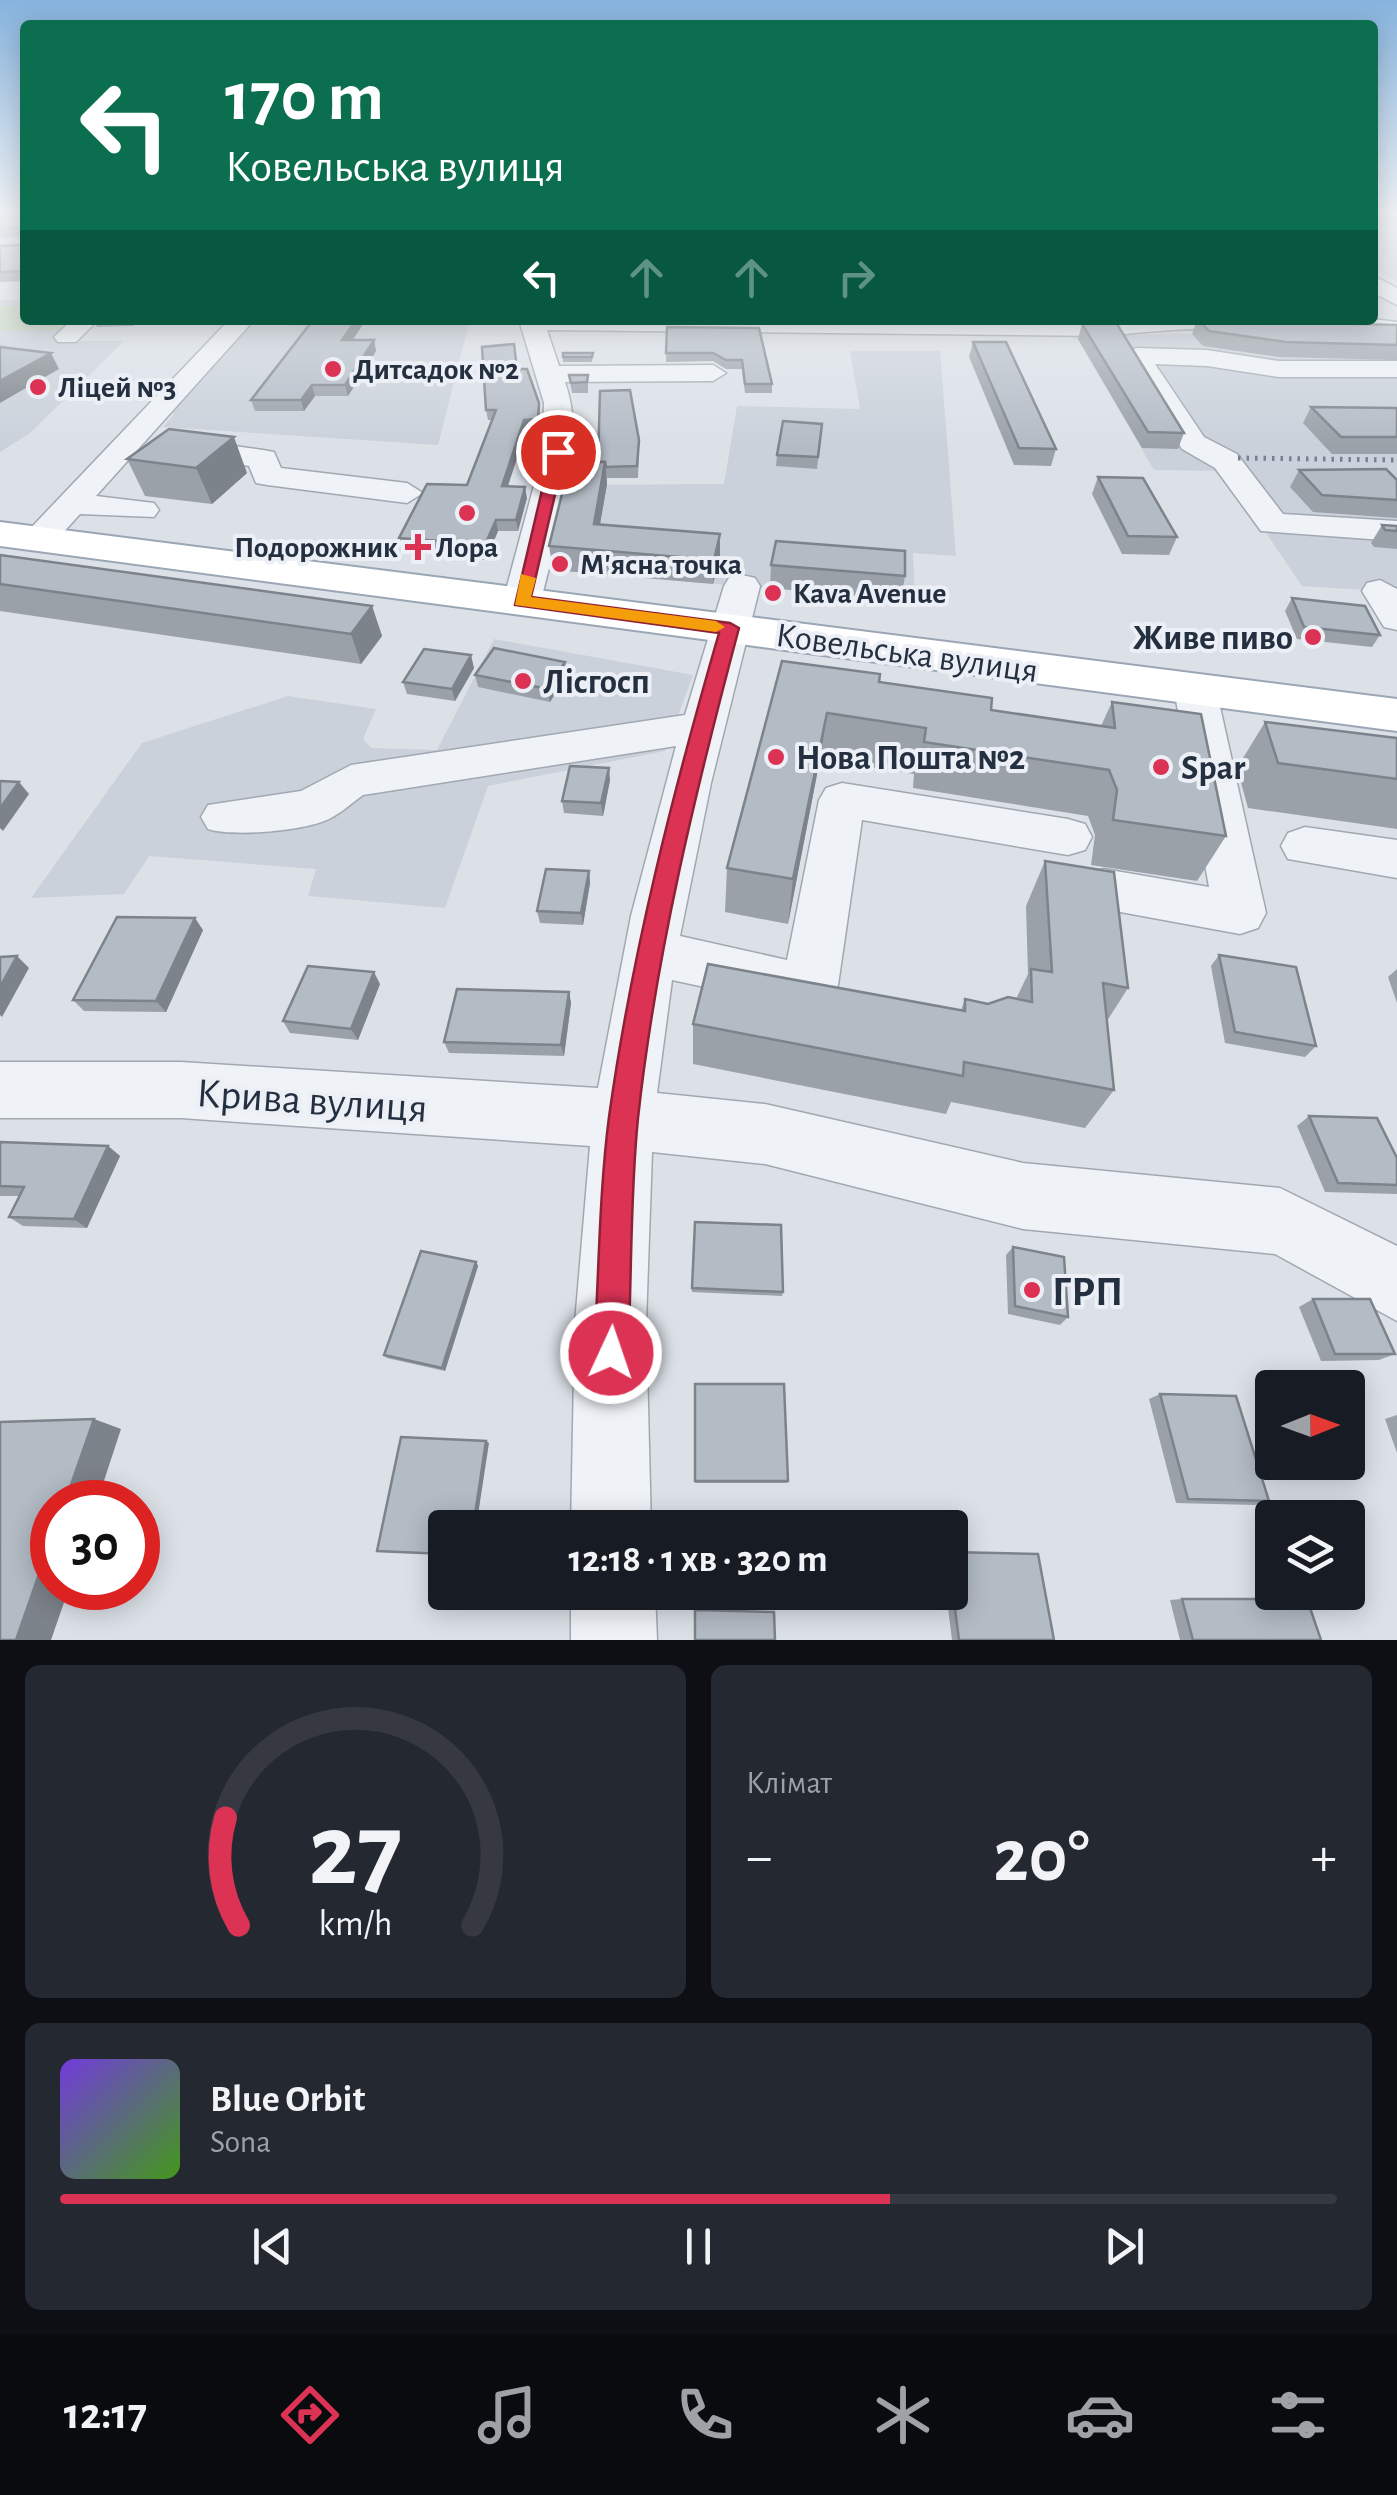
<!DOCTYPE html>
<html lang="uk">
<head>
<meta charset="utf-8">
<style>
  :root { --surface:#171b24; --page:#242831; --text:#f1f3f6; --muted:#9ea1a6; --line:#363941; --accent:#dc3355 }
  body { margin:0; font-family:"Alegreya Sans",sans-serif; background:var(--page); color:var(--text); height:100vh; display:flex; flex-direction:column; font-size:38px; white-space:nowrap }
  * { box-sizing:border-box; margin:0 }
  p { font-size:32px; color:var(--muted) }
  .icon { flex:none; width:55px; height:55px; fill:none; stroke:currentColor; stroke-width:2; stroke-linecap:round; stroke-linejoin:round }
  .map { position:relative; height:1640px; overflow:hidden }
  .sheet { display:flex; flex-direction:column; gap:25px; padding:25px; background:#0d0f14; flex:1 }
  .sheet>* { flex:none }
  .guide { position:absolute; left:20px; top:20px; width:1358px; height:305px; border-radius:10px; box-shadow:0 5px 25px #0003; background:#0b6e4f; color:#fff; overflow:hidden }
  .needle { width:65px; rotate:89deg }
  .buttons { position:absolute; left:1255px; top:1370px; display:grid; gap:20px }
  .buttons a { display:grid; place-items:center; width:110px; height:110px; border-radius:10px; background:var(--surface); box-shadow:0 5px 25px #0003; font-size:50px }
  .speed { position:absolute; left:30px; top:1480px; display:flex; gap:20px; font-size:50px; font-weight:700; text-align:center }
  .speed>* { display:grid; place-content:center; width:130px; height:130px; border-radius:50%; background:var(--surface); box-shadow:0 5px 25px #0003; line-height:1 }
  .speed .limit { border:15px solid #d22; background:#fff; color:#111 }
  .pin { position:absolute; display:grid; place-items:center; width:85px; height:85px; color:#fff; margin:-42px; border:5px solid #fff; border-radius:50%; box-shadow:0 2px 10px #0007 }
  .me { position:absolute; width:110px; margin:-55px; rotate:3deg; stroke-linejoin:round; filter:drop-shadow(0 0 8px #0008) }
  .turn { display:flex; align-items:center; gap:35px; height:210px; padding:0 40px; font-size:45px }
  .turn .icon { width:130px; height:130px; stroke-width:2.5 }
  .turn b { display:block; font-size:70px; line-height:85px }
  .lanes { display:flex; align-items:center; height:95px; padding:0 40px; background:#0003; justify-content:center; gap:50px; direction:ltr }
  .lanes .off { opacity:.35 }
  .big { font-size:75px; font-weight:600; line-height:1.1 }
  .sheet .widget { flex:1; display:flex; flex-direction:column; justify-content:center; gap:15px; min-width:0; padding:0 35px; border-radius:15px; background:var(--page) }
  .sheet .dial { align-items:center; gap:0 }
  .dial svg { height:260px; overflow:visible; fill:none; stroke:var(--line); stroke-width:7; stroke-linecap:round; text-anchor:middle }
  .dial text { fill:var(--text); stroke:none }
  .song { display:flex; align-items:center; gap:30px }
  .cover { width:120px; height:120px; border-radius:15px; background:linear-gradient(135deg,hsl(260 70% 55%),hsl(100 70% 35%)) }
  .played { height:10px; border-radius:5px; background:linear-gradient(90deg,var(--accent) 65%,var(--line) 65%) }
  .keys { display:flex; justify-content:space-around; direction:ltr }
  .heat { display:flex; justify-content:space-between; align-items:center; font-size:55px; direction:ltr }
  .sheet .tiles { flex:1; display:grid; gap:25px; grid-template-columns:1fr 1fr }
  .widget:last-child { grid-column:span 2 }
  .trip { position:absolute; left:428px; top:1510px; width:540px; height:100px; border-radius:10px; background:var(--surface); box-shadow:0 5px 25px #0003; font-weight:600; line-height:100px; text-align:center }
  .tabs { display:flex; height:160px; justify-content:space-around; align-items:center; background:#090b0e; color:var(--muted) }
  .tabs .icon { width:70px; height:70px }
  .tabs .on { color:var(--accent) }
  .tabs b { font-size:45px; color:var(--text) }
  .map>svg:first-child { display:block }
  .built { fill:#cad1da }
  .green { fill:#c3d3bc }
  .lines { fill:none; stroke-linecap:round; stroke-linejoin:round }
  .minor-casing { stroke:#a1a8b2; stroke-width:3 }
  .major-casing { stroke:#9aa6b5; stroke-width:4 }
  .minor { fill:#eff2f6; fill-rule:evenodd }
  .major { fill:#fff; fill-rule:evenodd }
  .rail { stroke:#748193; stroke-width:5; stroke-dasharray:2.5 6; stroke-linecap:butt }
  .wall { fill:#9aa1a9 }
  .shaded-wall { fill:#7d838a }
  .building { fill:#b3bbc5; stroke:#7d838a; stroke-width:2.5 }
  .route { fill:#dc3355; stroke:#8f2137; stroke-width:2.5 }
  .slow { fill:#f59e0b }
  .poi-dot { fill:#dc3355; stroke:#ecf0f6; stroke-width:4 }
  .labels { text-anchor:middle; stroke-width:8; stroke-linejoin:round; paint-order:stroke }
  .far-poi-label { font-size:30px; font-weight:bold; fill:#243040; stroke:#ecf0f6; text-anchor:start }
  .poi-label { font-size:35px; font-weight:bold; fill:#243040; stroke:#ecf0f6; text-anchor:start }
  .street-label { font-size:35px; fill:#243040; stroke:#ecf0f6 }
  .near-street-label { font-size:42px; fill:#243040; stroke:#ecf0f6 }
  .near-poi-label { font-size:42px; font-weight:bold; fill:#243040; stroke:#ecf0f6; text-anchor:start }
</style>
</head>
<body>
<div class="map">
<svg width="1397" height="1640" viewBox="0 0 1397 1640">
  <rect width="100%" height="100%" fill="#dce1e8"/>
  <g class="built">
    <path d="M1373,216H1397V282L1373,266Z"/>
    <path d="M0,300H25V320H80L76,341H124L30,433L0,452Z"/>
    <path d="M295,320H470L438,445L163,427L174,414L171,411L247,326H288Z"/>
    <path d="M1397,332V592L1302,586L1224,471L1154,470L1075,335Z"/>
    <path d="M850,351H940L956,556L913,553L915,601L540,569L561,485L724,484L737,406L860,409Z"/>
    <path d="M494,639L693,675L665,751L488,786L445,908L308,896L316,869L149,856L124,894L31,898L142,743L288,696L376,709L363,739L371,748L437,750Z"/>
  </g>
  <path class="green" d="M0,306H25V320H71L59,330L0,331Z"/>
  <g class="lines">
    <defs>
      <g id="minor">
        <path d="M1372,275L1397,288V305L1372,292Z"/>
        <path d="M1372,319L1397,322V336C1300,326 1204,324 1108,336L547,330L559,366L713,365L726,373L713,381L565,382C589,450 556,533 541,601L535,609H509L503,601L543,452L544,403L519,320Z"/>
        <path d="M72,320H98L76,342H58L54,337Z"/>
        <path d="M229,320H254L96,496L154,503L159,510L154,517L80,514L50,547H26L21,540L26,533Z"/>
        <path d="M1136,348L1207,350L1279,361H1397V377H1279L1207,366L1155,364L1204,437L1237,454L1283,514L1397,521V541L1261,531L1215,468L1182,449L1123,356Z"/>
        <path d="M177,438L263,450L274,452L281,468L407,483L423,493L407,503L267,485L256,483L249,466L166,453L162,447L166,441Z"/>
        <path d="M742,575L755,578L760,586L711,783L680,936L787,960L819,800L826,788L842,783L1068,819L1085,824L1092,837L1085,850L1068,855L862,820L838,985L830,1002L810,1009L790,1002L787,994L769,1001L672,980L657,1093L765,1104L1023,1163L1280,1188L1397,1246V1321L1275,1254L1023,1229L765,1164L652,1152L646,1323L651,1528H571L575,1323L590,1146L181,1118H0V1062H181L598,1088L631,916L676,746L363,795C352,803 341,813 329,819C305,831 233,837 208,829L201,817L208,805L301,791L351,765L685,715L724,586L729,578Z"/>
        <path d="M1380,580L1397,589V630L1384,627L1362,591L1367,583Z"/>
        <path d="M1195,676L1210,680L1216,689L1266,913L1258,928L1240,934L1104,909L1086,903L1079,889L1086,875L1104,869L1209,887L1174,689L1180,680Z"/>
        <path d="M1305,827L1397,840V878L1288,859L1281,846L1288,833Z"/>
        <path d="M571,1592H655L657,1640H571Z"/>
      </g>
      <path id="major" d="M0,522L1397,699V731L0,546Z"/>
    </defs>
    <use href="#minor" class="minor-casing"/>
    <use href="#major" class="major-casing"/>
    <use href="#minor" class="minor"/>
    <use href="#major" class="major"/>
    <path class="rail" d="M1238,458L1397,460"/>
  </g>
  <g class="wall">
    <path d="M0,216H25V281L0,282V246L23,245V237L0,238Z"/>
    <path d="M94,320H143L132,326L97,327Z"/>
    <path d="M313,320H366L352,340H374L376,351L348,396H315L304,411H255L251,400Z"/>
    <path d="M1197,320L1397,325V360L1279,357L1203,346L1192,334Z"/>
    <path d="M1082,324L1184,433L1178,449L1142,448L1078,339Z"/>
    <path d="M667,327L759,328L772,384V393H745L742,369H726L713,361L666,362Z"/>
    <path d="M973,342L1056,449L1051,466L1014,465L969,357Z"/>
    <path d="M563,353H593L592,362H563Z"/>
    <path d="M517,369L540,413V429L526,431L508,486L527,498L518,531H498L486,560L441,558L440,551L402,549L399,538L467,485L492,420H488L486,410Z"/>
    <path d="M569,375H588V393H572Z"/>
    <path d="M1311,407L1397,408V454H1332L1303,423Z"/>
    <path d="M822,424L817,469L776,466L777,455Z"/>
    <path d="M639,451L638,478H607V484L600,524L720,558L713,584L553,570L549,546L598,462Z"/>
    <path d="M127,459L247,473L212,504L145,496Z"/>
    <path d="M1299,470L1397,480V518L1313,512L1290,487Z"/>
    <path d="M1098,477L1177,537L1169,555L1122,554L1092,494Z"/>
    <path d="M1382,525L1397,526V549L1374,547L1371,543Z"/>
    <path d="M0,555L372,606L382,636L361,664L0,611Z"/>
    <path d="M771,565L905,576L901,600L770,588Z"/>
    <path d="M1292,598L1380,635L1372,647L1297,639L1285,611Z"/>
    <path d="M782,661L879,682L991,710L1101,726L1112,702L1226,836L1197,881L1091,865L1095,835L1088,816L913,788L914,774L820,759L788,924L725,912L727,868Z"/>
    <path d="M474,668L455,701L407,694L403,682Z"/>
    <path d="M567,674L550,702L478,687L475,675Z"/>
    <path d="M1265,722L1397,738V829L1248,808L1237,768Z"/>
    <path d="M610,780L603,816L564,813L562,801Z"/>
    <path d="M1045,861L1128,988L1107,1021L1114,1090L1085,1128L951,1102L946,1114L693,1064V1024L961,1010L965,999L988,1004L1016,999L1028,974L1026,906Z"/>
    <path d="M589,871L590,883L583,925L540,923L537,911Z"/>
    <path d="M203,930L166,1012L84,1011L73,1000Z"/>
    <path d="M1219,955L1316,1046L1305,1057L1225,1043L1211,966Z"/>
    <path d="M1397,969V1003L1388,977Z"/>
    <path d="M380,984L358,1040L290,1033L283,1021Z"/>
    <path d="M569,992L571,1003L564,1056L449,1053L444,1042Z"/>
    <path d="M1309,1116L1397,1158V1194L1325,1192L1297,1126Z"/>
    <path d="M0,1142L108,1146L120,1156L87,1228L23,1226L9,1217L20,1196H0Z"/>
    <path d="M695,1222L783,1292L782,1296L692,1292Z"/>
    <path d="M1013,1247L1068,1317L1060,1325L1008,1314L1006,1255Z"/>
    <path d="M476,1262L478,1266L445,1371L387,1358L384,1355Z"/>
    <path d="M1313,1299L1395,1354L1379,1360L1321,1361L1299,1307Z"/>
    <path d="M695,1384L788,1481L787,1483H695Z"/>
    <path d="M1160,1394L1269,1501L1255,1505L1176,1503L1149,1399Z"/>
    <path d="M1397,1415V1453L1385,1419Z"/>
    <path d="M950,1552L1054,1640H952L946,1592H950Z"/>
    <path d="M1182,1599L1321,1640H1180L1170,1600Z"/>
  </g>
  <g class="shaded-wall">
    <path d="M129,320H143L132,326Z"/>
    <path d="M356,320H366L345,351L342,340Z"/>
    <path d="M374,340L376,351L348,396L345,385Z"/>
    <path d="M51,353L59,369L0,403V381Z"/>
    <path d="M312,385L315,396L304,411L301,400Z"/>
    <path d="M539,403L540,429L526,431L504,497L502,486L524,420Z"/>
    <path d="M234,437L247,473L212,504L196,468Z"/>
    <path d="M605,462L607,484L596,547L594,524Z"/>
    <path d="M525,487L527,498L518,531L516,520Z"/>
    <path d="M496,520L498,531L486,560L483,549Z"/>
    <path d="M720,534V558L713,584L714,560Z"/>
    <path d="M372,606L382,636L361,664L351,634Z"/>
    <path d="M471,655L474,668L455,701L452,689Z"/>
    <path d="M565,662L567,674L550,702L548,689Z"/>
    <path d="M827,713L820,759L788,924L793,879Z"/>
    <path d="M609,768L610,780L603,816L601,803Z"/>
    <path d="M19,782L29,794L3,831L0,828V808Z"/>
    <path d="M589,871L590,883L583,925L581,913Z"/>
    <path d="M195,918L203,930L166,1012L156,1001Z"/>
    <path d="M17,956L29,968L2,1017L0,1015V987Z"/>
    <path d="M374,972L380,984L358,1040L351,1029Z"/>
    <path d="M569,992L571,1003L564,1056L561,1045Z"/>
    <path d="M108,1146L120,1156L87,1228L74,1219Z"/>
    <path d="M476,1262L478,1266L445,1371L442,1368Z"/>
    <path d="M94,1419L121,1429L97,1502H65Z"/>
    <path d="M486,1441L489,1443L476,1528H473Z"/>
    <path d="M52,1537V1588H69L51,1640H16Z"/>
  </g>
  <g class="building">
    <path d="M0,216H25V271L0,272V246L23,245V228L0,229Z"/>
    <path d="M313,320H356L342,340H374L345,385H312L301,400H251Z"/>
    <path d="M1198,320L1397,325V345L1286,342L1209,331Z"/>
    <path d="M1082,324H1117L1184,433L1148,432Z"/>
    <path d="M667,327L759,328L772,384H745L742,360H726L713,353H666Z"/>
    <path d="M973,342H1006L1056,449L1019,448Z"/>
    <path d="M514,344L517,369H527L539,403L538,419L524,420L502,486L525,487L516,520H496L483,549L438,546L441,541L399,538L427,484L467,485L496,410H486L482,347Z"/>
    <path d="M0,347L51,353L0,381Z"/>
    <path d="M563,353H593L592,357H563Z"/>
    <path d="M569,375H588L587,382L571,383Z"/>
    <path d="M630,390L639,440L637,466L606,467L605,462H598L600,391Z"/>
    <path d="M1311,407L1397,408V437H1341Z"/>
    <path d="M783,421L822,424L818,457L777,455Z"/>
    <path d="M169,429L234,437L196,468L127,459Z"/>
    <path d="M570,462H605L594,524L720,534L714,560L549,546Z"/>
    <path d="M1386,469L1397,480V500L1322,495L1299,470Z"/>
    <path d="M1098,477L1143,478L1177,537L1128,536Z"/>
    <path d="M1382,525L1397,526V531L1385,530Z"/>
    <path d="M776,541L905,551V576L771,565Z"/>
    <path d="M0,555L372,606L351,634L0,584Z"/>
    <path d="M1292,598L1365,606L1380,635L1304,627Z"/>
    <path d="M494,648L565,662L548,689L475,675Z"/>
    <path d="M424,649L471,655L452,689L403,682Z"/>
    <path d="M782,661L880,674L879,682L992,698L991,710L1115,728L1112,702L1201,714L1226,836L1113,820L1117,790L1109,770L924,742L926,728L827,713L793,879L727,868Z"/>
    <path d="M1265,722L1397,738V779L1278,763Z"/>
    <path d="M570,766L609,768L601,803L562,801Z"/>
    <path d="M0,781L19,782L0,808Z"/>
    <path d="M1045,861L1114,872L1128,988L1103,983L1114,1090L964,1062L963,1076L693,1024L708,964L965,1011V999L988,1004L1008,997L1032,1002L1031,969L1052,972Z"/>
    <path d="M546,869L589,871L581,913L537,911Z"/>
    <path d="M117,917L195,918L156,1001L73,1000Z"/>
    <path d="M1219,955L1296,967L1316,1046L1235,1032Z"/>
    <path d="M17,956L0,987V957Z"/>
    <path d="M308,966L374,972L351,1029L283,1021Z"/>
    <path d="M457,989L569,992L561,1045L444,1042Z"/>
    <path d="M1309,1116L1377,1118L1397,1158V1185L1338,1183Z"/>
    <path d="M0,1142L108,1146L74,1219L9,1217L24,1187L0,1186Z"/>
    <path d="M695,1222L781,1225L783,1292L692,1288Z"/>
    <path d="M1013,1247L1064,1257L1068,1317L1015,1306Z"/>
    <path d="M421,1251L476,1262L442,1368L384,1355Z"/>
    <path d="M1313,1299H1370L1395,1354H1335Z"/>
    <path d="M695,1384H784L788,1481H695Z"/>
    <path d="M1160,1394L1236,1396L1269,1501L1188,1499Z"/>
    <path d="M94,1419L65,1502H52V1537L16,1640H0V1422Z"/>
    <path d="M401,1437L486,1441L473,1528H445V1554L377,1551Z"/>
    <path d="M950,1552L1038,1554L1054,1640H959L950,1571Z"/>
    <path d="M1182,1599H1307L1321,1640H1193Z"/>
    <path d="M695,1610L774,1612L775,1640H695Z"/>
  </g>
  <linearGradient id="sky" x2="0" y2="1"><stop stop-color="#86b3dd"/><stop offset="0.48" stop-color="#eff2f5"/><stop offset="1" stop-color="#eff2f5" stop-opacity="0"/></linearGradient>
  <rect width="1397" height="446" fill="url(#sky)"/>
  <path class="route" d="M558,448L565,452L531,597L730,623L739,628C696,789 656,953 638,1118C630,1196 632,1275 628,1353L623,1365L611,1370L599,1365L594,1353C599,1275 599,1194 609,1117C632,952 673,792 719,633L515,605L551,452Z"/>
  <path class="slow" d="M521,574L536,578L531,597L716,621L725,627L716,632L515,605Z"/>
  <g class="poi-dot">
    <circle cx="333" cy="369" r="10"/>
    <circle cx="38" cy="387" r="10"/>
    <circle cx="467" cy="513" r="10"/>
    <path d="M413 532h10v10h10v10h-10v10h-10v-10h-10v-10h10z"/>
    <circle cx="560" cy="564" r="10"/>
    <circle cx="773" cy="593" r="10"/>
    <circle cx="1313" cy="637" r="10"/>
    <circle cx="523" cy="681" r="10"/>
    <circle cx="776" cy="757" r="10"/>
    <circle cx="1161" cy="767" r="10"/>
    <circle cx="1032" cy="1290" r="10"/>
  </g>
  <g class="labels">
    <g class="far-poi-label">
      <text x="353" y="379">Дитсадок №2</text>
      <text x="58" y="397">Ліцей №3</text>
      <text x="398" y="557" text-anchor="end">Подорожник</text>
      <text x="467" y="557" text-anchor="middle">Лора</text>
      <text x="580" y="574">М'ясна точка</text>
      <text x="793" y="603">Kava Avenue</text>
    </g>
    <g class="poi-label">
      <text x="1293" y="649" text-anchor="end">Живе пиво</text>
      <text x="543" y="693">Лісгосп</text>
      <text x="796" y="769">Нова Пошта №2</text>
      <text x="1181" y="779">Spar</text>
    </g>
    <g class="street-label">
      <text transform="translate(907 652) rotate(8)" y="12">Ковельська вулиця</text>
    </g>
    <g class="near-street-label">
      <text transform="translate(312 1099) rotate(4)" y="15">Крива вулиця</text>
    </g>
    <g class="near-poi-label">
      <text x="1052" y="1305">ГРП</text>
    </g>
  </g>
</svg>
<div class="buttons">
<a><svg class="needle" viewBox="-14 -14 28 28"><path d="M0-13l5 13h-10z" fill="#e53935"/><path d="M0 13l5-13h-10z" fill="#9ea1a6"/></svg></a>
<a><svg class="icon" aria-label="layers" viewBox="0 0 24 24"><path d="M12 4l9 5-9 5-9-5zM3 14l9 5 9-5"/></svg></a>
</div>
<div class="speed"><div class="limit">30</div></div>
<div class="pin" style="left:558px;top:452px;background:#d93025"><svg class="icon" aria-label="arrive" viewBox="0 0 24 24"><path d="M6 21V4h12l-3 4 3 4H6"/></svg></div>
<svg class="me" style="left:611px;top:1353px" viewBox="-20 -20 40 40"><circle r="17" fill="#dc3355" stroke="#fff" stroke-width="3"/><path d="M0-11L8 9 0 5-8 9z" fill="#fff"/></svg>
<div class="trip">12:18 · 1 хв · 320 m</div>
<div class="guide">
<div class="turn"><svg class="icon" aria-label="left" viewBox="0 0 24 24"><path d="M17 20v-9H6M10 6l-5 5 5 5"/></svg><div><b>170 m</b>Ковельська вулиця</div></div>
<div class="lanes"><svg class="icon" aria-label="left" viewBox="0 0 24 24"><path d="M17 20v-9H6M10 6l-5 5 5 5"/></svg><svg class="icon off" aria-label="ahead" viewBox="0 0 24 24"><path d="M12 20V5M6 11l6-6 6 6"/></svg><svg class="icon off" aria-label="ahead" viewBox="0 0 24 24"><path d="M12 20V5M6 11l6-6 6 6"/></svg><svg class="icon off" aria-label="right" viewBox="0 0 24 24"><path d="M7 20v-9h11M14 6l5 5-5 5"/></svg></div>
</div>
</div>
<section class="sheet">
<div class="tiles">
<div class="widget dial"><svg viewBox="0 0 100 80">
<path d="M14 69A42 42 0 1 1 86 69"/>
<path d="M14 69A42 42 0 0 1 10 36" stroke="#dc3355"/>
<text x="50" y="56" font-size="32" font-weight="700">27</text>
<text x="50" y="72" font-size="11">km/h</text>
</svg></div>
<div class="widget"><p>Клімат</p>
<div class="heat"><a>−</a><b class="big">20°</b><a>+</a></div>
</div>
<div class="widget">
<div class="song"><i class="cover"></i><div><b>Blue Orbit</b><p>Sona</p></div></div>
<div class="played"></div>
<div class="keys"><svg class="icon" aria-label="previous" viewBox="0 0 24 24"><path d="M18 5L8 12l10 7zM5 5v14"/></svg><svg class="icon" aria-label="pause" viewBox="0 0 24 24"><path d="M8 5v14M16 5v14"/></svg><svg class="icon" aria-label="next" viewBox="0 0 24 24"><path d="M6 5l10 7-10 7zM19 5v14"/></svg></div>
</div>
</div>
</section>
<nav class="tabs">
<b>12:17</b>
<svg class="icon on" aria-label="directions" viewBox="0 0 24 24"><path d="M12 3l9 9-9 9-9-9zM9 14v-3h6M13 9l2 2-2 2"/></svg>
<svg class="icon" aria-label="music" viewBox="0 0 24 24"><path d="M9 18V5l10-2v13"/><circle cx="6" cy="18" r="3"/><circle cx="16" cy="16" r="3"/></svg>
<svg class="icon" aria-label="phone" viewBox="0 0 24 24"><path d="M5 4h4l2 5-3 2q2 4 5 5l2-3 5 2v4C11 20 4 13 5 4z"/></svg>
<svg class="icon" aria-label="climate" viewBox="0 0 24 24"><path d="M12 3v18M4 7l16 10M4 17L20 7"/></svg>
<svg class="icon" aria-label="car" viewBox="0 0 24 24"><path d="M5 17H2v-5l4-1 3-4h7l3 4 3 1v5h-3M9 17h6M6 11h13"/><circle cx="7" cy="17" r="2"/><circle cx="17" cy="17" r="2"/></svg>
<svg class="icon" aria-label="filters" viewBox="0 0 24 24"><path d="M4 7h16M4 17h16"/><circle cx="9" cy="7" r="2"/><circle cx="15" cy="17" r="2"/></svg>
</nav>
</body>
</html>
